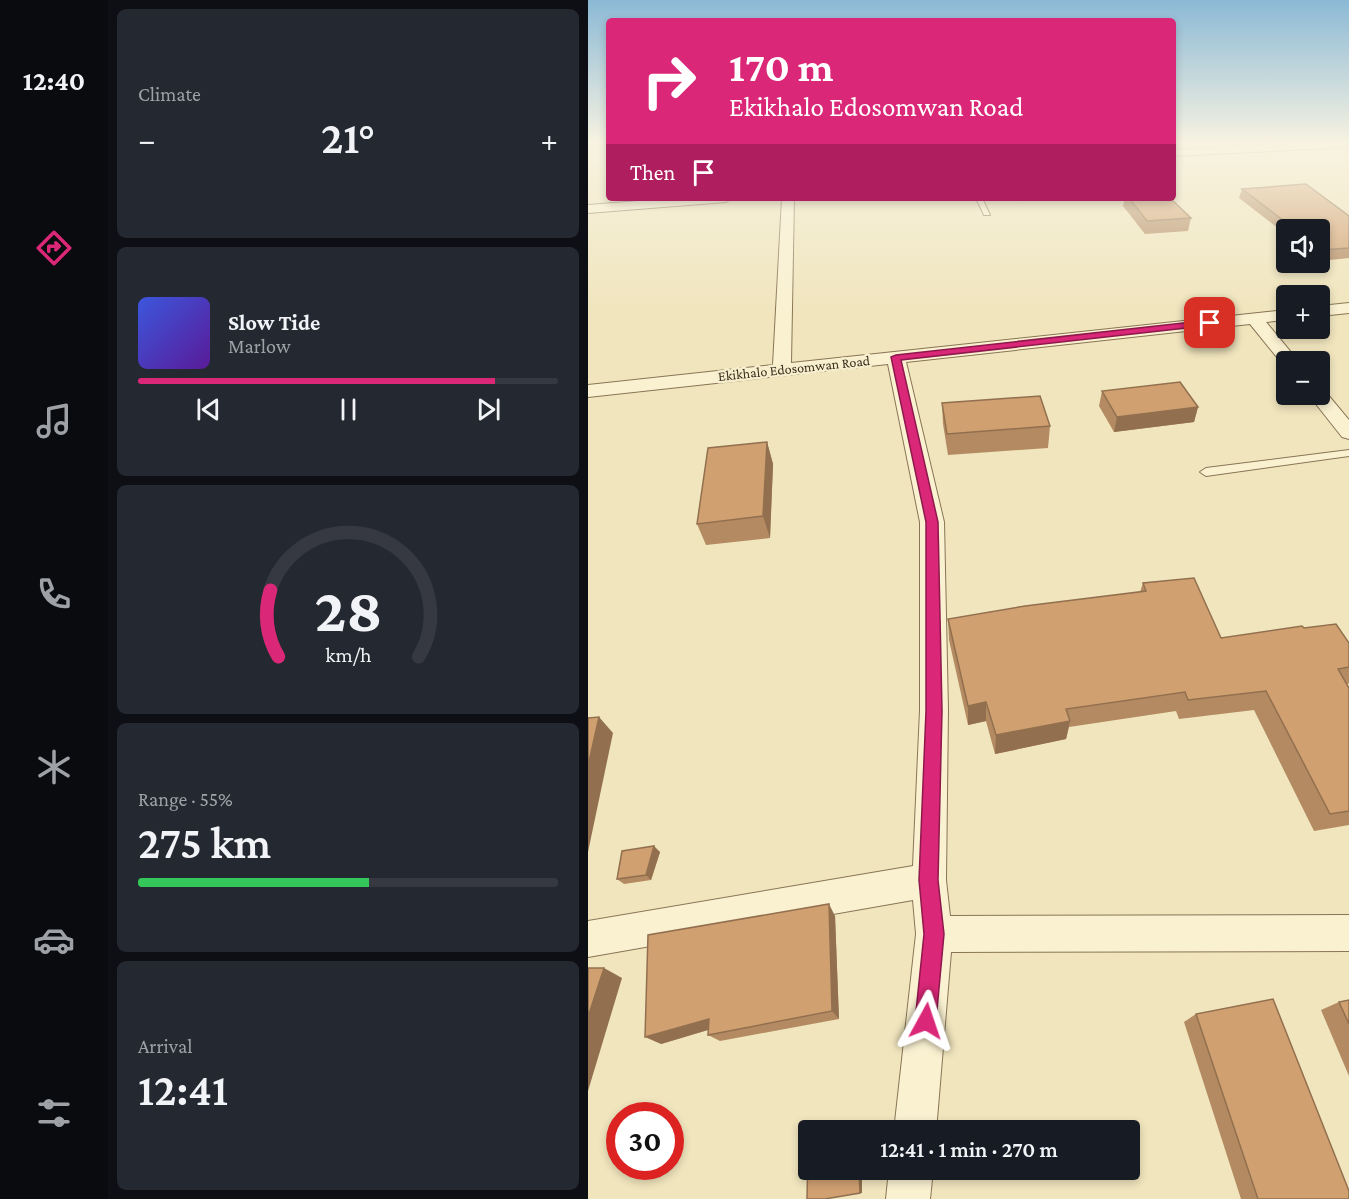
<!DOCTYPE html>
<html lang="en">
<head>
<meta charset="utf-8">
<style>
  :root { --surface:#171b24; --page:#242831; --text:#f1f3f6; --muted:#9ea1a6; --line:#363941; --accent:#db2777 }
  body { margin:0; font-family:"Crimson Pro",serif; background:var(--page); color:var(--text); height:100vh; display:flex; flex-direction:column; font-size:22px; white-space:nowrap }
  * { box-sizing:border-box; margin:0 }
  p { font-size:20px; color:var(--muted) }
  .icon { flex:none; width:33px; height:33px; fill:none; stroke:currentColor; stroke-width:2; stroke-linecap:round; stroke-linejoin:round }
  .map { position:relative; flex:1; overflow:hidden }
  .details { display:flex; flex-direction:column; gap:9px; padding:9px; background:#0d0f14; width:480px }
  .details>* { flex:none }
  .top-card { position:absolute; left:18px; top:18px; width:570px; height:183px; border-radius:6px; box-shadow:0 3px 9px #0003; background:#db2777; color:#fff; overflow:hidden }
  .buttons { position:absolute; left:688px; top:219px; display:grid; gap:12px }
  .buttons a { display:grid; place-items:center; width:54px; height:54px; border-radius:6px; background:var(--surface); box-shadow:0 3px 9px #0003; font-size:30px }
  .speed { position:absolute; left:18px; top:1102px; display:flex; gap:12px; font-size:30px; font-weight:700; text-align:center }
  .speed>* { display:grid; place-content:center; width:78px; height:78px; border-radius:50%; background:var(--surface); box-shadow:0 3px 9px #0003; line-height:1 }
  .speed .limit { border:9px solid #d22; background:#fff; color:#111 }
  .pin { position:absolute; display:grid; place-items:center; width:51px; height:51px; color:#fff; margin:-26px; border-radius:12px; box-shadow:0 3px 9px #0006 }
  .me { position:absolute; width:66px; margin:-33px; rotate:5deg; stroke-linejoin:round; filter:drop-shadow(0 0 4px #0008) }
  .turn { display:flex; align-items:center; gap:21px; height:126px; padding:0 24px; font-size:27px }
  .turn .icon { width:78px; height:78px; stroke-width:2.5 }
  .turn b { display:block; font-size:42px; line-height:51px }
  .then { display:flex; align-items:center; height:57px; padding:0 24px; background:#0003; gap:12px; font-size:22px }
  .big { font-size:45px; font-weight:600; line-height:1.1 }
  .details .card { flex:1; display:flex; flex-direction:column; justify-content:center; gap:9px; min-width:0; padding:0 21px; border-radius:9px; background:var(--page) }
  .details .dial { align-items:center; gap:0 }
  .dial svg { height:156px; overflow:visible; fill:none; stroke:var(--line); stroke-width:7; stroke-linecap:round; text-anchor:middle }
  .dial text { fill:var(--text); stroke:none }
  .song { display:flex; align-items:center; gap:18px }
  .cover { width:72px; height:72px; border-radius:9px; background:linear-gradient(135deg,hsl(230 70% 55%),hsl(270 70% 35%)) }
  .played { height:6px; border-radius:3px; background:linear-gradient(90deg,var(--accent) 85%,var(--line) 85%) }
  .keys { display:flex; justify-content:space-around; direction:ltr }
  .heat { display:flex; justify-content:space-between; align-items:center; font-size:33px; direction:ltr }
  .charge { height:9px; border-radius:4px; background:linear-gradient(90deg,#34c759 55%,var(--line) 0) }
  .trip { position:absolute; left:210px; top:1120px; width:342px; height:60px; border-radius:6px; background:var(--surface); box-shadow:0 3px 9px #0003; font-weight:600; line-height:60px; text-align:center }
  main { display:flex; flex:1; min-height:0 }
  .tabs { display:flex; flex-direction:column; width:108px; justify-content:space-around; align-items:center; background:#090b0e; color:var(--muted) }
  .tabs .icon { width:42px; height:42px }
  .tabs .current { color:var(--accent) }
  .tabs b { font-size:27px; color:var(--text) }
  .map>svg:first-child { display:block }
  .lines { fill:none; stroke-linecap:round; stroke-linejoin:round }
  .lane-casing { stroke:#887555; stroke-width:2 }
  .street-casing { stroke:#887555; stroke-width:2 }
  .lane { fill:#faf1d1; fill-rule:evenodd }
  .street { fill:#faf1d1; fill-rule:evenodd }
  .wall { fill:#b38a61 }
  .shaded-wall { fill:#92704f }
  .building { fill:#d0a071; stroke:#92704f; stroke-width:1.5 }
  .route { fill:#db2777; stroke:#8e194d; stroke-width:1.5 }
  .labels { text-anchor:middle; stroke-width:5; stroke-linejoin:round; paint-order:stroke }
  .far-street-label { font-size:14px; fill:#372b1b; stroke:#f7eecd }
</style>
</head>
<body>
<main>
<nav class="tabs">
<b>12:40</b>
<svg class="icon current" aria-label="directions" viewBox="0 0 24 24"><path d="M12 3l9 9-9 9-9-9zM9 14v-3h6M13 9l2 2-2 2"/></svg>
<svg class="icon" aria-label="music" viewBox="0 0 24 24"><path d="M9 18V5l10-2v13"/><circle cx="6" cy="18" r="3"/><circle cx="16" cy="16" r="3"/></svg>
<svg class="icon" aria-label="phone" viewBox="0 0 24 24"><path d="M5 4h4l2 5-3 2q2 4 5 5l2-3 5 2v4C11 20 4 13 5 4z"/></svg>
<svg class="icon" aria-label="climate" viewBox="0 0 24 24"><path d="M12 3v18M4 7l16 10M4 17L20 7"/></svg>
<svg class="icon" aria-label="car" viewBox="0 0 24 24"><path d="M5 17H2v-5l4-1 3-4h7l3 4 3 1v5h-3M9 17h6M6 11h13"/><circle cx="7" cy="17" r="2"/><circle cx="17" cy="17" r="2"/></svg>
<svg class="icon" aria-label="filters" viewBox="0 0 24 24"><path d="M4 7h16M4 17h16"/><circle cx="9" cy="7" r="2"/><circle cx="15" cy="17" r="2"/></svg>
</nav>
<section class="details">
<div class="card"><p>Climate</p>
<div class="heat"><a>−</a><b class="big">21°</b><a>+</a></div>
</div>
<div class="card">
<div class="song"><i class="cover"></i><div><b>Slow Tide</b><p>Marlow</p></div></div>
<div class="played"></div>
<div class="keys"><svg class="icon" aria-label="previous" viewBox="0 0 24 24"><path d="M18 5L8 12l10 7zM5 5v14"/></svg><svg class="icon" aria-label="pause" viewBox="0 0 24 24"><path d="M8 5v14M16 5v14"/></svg><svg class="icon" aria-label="next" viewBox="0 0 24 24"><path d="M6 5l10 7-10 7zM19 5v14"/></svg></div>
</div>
<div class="card dial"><svg viewBox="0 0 100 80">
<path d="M14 69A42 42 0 1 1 86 69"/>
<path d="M14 69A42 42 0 0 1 10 35" stroke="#db2777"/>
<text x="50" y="56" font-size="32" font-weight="700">28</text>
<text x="50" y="72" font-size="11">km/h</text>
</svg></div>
<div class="card"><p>Range · 55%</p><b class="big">275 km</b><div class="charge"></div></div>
<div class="card"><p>Arrival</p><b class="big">12:41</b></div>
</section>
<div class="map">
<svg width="761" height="1199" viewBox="0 0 761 1199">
  <rect width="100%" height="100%" fill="#f0e5bd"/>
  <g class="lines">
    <defs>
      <g id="lane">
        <path d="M388,198H394L402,215H396Z"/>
        <path d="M761,450V456L618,476L612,472L618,468Z"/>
      </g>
      <g id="street">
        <path d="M720,143H761V147L585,156V150Z"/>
        <path d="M89,198H144L138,202L0,213V205Z"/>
        <path d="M194,198H206L203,363L699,310V320L678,322L711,362H699V367L696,366L662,324L318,362L356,522L360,710L358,880L362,916L761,915V951L363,952L348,1131H306L328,934L325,900L0,957V921L325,866L332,710V522L300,364L0,397V385L185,365Z"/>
        <path d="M761,303V313L732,316V306Z"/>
        <path d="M732,389L736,390L761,420V439L754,437L720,394H732Z"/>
        <path d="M301,1170H345L342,1199H298Z"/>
      </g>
    </defs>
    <use href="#lane" class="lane-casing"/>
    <use href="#street" class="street-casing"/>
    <use href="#lane" class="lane"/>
    <use href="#street" class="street"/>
  </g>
  <g class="wall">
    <path d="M654,189L761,216V258L732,261V230H699V235L651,198Z"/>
    <path d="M537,198H582L603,218L600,231L557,234L535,206Z"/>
    <path d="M514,391L610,407L606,422L526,432L511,406Z"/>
    <path d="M354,403L462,426L460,448L360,455L355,424Z"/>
    <path d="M179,442L185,464L182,538L118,545L109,524Z"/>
    <path d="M555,583L633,638L716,628L761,643V683L759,685L761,688V825L726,831L666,710L591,719L588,711L481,727L478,739L407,754L398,721L380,725L361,640L360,619L552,592Z"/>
    <path d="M72,852L63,880L36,884L29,879Z"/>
    <path d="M247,916L251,1019L132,1041L120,1035V1030L73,1044Z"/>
    <path d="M761,1000V1076L733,1010L751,1002Z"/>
    <path d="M608,1014L761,1199H653L596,1022Z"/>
  </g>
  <g class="shaded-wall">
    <path d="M610,407L606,422L526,432L529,417Z"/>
    <path d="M179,442L185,464L182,538L175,516Z"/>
    <path d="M398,702V721L380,725V706Z"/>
    <path d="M11,717L25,733L0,852V766Z"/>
    <path d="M482,721L478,739L407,754L408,735Z"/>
    <path d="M66,846L72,852L63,880L58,875Z"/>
    <path d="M241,904L247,916L251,1019L244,1011Z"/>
    <path d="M16,968L34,978L0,1091V1017Z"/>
    <path d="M121,1019L133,1026L73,1044L57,1037Z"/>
    <path d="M271,1170H274V1193H272Z"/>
  </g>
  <g class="building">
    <path d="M718,184L761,216V248L735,250L732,248V230H708L654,189Z"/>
    <path d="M541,198H582L603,218L559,221Z"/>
    <path d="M592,382L610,407L529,417L514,391Z"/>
    <path d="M452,396L462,426L359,434L354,403Z"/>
    <path d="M179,442L175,516L109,524L120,448Z"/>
    <path d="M606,578L633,638L714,626L716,628L748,624L761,643V667L750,669L761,688V811L742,814L678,691L600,700L597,692L478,709L482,721L408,735L398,702L380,706L360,619L437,606L558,591L555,583Z"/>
    <path d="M11,717L0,766V718Z"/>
    <path d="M66,846L58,875L29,879L34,851Z"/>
    <path d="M241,904L244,1011L120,1035L121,1019L57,1037L60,935Z"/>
    <path d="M0,968H16L0,1017Z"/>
    <path d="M685,999L761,1191V1199H670L608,1014Z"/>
    <path d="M761,1000V1024L751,1002Z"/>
    <path d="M220,1150V1170H271L272,1193L237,1199H219Z"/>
  </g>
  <linearGradient id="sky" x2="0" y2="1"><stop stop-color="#8bb9d6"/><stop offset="0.46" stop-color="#f8f3e1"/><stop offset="1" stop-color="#f8f3e1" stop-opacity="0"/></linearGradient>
  <rect width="761" height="311" fill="url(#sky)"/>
  <path class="route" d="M622,320L625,321V325L313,360L350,522L354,711L350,880L356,934L348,1021L345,1029L338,1032L330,1029L327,1021L336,934L331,880L338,711V522L303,357L308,355Z"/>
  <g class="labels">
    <g class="far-street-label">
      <text transform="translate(206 368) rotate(-6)" y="5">Ekikhalo Edosomwan Road</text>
    </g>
  </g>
</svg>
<div class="buttons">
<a><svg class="icon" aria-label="sound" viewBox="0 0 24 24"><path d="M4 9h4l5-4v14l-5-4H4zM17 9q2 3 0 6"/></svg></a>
<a>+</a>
<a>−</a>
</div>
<div class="speed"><div class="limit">30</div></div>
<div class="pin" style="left:622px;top:323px;background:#d93025"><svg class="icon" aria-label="arrive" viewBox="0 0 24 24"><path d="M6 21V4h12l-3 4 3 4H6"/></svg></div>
<svg class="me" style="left:338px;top:1021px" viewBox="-20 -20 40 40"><path d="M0-17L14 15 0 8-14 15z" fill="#db2777" stroke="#fff" stroke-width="4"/></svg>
<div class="trip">12:41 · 1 min · 270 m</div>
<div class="top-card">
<div class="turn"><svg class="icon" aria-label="right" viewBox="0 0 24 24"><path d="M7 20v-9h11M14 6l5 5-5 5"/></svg><div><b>170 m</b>Ekikhalo Edosomwan Road</div></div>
<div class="then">Then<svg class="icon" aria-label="arrive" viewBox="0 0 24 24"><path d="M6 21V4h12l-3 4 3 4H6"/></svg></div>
</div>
</div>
</main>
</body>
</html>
